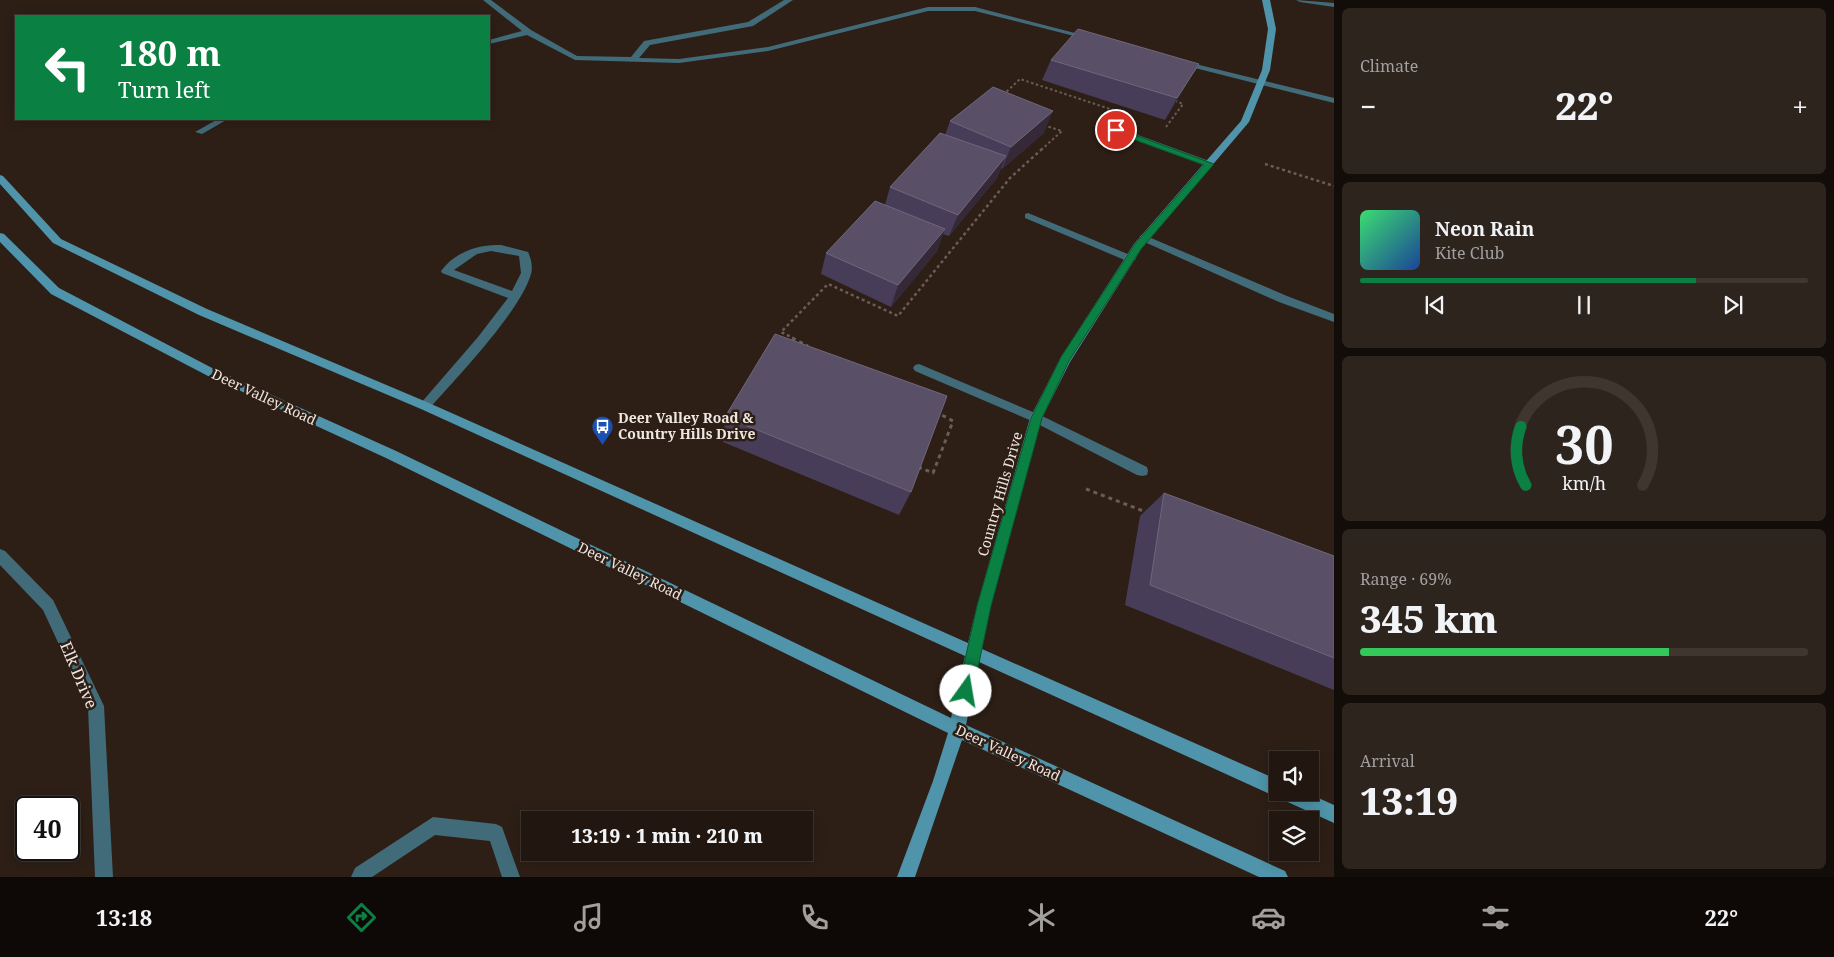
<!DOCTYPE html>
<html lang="en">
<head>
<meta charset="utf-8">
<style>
  :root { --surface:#221710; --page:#2e241e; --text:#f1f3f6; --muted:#a29f9f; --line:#3f3630; --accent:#0b8043 }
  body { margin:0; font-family:"Noto Serif",serif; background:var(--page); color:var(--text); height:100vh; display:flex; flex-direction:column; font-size:19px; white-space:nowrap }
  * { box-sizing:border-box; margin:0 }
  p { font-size:16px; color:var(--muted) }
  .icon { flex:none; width:28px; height:28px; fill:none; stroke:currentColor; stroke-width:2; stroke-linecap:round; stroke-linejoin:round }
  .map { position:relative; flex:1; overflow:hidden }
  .panel { display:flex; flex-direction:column; gap:8px; padding:8px; background:#130d09; width:500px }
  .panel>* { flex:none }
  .top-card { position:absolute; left:15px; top:15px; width:475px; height:105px; border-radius:0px; box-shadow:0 2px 12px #0003,0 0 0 1px var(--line); background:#0b8043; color:#fff; overflow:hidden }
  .fabs { position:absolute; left:1269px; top:751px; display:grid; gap:10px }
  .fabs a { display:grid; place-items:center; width:50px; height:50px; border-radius:0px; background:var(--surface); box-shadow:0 2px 12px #0003,0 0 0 1px var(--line); font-size:25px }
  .speed { position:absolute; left:15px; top:796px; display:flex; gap:10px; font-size:25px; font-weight:700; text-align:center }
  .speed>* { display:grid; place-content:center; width:65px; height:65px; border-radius:50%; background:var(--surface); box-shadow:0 2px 12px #0003,0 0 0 1px var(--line); line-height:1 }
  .speed .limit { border:2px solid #111; border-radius:8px; background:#fff; color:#111 }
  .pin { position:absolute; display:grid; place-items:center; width:42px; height:42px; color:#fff; margin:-21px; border:2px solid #fff; border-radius:50%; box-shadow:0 1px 5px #0007 }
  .me { position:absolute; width:55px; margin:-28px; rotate:13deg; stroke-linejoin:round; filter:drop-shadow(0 0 4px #0008) }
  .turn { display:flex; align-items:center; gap:18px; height:105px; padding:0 20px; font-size:22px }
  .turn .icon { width:65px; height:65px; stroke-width:2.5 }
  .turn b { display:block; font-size:35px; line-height:42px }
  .big { font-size:38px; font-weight:800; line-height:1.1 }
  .panel .tile { flex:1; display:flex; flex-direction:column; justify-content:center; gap:8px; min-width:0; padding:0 18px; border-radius:8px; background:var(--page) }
  .panel .dial { align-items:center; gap:0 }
  .dial svg { height:130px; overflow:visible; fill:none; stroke:var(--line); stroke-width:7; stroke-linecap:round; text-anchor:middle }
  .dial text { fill:var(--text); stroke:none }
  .song { display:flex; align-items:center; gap:15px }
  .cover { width:60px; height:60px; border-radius:8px; background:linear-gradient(135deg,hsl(140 70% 55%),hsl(220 70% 35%)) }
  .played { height:5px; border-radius:2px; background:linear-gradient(90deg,var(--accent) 75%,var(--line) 75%) }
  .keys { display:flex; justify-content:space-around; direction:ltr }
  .heat { display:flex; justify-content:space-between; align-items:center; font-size:28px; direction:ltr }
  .charge { height:8px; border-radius:4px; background:linear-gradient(90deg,#34c759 69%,var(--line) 0) }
  .trip { position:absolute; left:521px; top:811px; width:292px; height:50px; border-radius:0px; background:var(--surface); box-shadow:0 2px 12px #0003,0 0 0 1px var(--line); font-weight:800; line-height:50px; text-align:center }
  .tab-bar { display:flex; height:80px; justify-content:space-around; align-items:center; background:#0e0906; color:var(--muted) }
  .tab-bar .icon { width:35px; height:35px }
  .tab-bar .on { color:var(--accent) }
  .tab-bar b { font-size:22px; color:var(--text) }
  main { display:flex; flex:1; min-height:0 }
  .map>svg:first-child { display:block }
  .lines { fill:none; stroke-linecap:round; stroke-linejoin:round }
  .path-far2 { stroke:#6a5d55; stroke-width:2; stroke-dasharray:2.5 2.5; stroke-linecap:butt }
  .path-far1 { stroke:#6a5d55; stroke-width:2.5; stroke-dasharray:3 3; stroke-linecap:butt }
  .path { stroke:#6a5d55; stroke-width:3; stroke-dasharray:4 4; stroke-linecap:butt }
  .lane { fill:#416b79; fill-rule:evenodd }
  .street { fill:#416b79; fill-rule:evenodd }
  .secondary { fill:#4f94aa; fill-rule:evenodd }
  .wall { fill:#473d58 }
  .shaded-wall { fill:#352938 }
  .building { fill:#594f67; stroke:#71677a }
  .route { fill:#0b8043; stroke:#07532c }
  .labels { text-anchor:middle; stroke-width:5; stroke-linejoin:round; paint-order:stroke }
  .street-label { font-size:14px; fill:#f0e6e0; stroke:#2d1f16 }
  .poi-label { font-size:14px; font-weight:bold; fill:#f0e6e0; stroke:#2d1f16; text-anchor:start }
  .near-street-label { font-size:16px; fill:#f0e6e0; stroke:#2d1f16 }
</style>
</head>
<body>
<main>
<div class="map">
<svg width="1334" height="877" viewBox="0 0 1334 877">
  <rect width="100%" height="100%" fill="#2d1f16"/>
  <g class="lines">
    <g class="path-far2">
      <path d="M1003,95L1020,79L1113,110"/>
      <path d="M1166,127L1183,104L1176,101"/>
      <path d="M1041,150L1062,131L1043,125"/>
    </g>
    <g class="path-far1">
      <path d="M1265,164L1334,186"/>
      <path d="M795,339L781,332L828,284L898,316L1010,178L1042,149"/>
    </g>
    <g class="path">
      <path d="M792,338L808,346"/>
      <path d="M918,467L933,473L953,421L938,413"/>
      <path d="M1086,489L1146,512"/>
    </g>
    <g class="lane">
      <path d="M483,0H491L531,30L577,56L631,57L644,41L748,22L784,0H793L753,26L650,45L639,58L679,59L768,47L928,7H975L1094,38L1090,40L975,11H928L768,51L679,63L575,60L527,35L489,44V40L522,31Z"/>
      <path d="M1296,0L1334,3V7L1300,2Z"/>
      <path d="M1179,60L1334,98V103L1179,64Z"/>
      <path d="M218,119H228L202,134L195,132Z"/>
      <path d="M1116,127L1212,162L1214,164L1206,166L1113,132V128Z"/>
      <path d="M1028,213L1135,257L1136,259L1131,262L1127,261L1025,218V214Z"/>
      <path d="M1144,235L1287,296L1334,314V322L1279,302L1140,240V236Z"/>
      <path d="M501,245L528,252C531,258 533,267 531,274C520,312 457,377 429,409H421L419,406L421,403L478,337L508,298L442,273L441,271C455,252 478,244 501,245ZM491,251L519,256L521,273L512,291L454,270L477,254Z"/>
      <path d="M919,364L1040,415L1147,467L1148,471L1147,475L1142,476L1137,475L1032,421L915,371L913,368L915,365Z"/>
    </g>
    <g class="street">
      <path d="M0,549L5,551L53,600L104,706L113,877H95L88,707L43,610L0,565Z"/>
      <path d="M433,817L496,824L502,827L520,877H502L490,841L435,835L372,877H351L355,868Z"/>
    </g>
    <path class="secondary" d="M1262,0H1270L1276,29L1270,70L1249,122L1142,248L1070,362L1042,418L991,606L982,649L1278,780V792H1305L1334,805V823L979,662L966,725L1285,871L1288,877H1259L962,740L915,877H897L933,781L948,733L386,458L208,376L51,294L0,242V233L4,234L59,288L216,370L394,450L951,718L965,656L421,409L199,315L53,243L0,184V175L3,176L61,239L207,309L429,403L968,643L977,606L1030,418L1061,357L1134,244L1241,121L1262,70L1268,29Z"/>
  </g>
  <g class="wall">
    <path d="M1051,60L1186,85L1165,120L1042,80Z"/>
    <path d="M950,121L1044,133L1002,169L1001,168L997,178L949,236L943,234L937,251L891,307L821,274L826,253L885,205L890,187L945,135Z"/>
    <path d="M725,417L911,492L899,515L723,442Z"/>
    <path d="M1164,493L1334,556V690L1125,605L1140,516Z"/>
  </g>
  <g class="shaded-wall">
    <path d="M1199,64L1186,85L1165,120L1177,98Z"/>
    <path d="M1053,111L1044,133L1002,169L1011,147Z"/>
    <path d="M1006,156L997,178L949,236L958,215Z"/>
    <path d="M945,229L937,251L891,307L898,285Z"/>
  </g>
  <g class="building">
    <path d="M1078,29L1199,64L1177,98L1051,60Z"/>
    <path d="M993,87L1053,111L1011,147L950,121Z"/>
    <path d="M940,133L1006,156L958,215L890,187Z"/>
    <path d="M875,201L945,229L898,285L826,253Z"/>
    <path d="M775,334L947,396L911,492L725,417Z"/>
    <path d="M1164,493L1334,556V658L1150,585Z"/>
  </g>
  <path class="route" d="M1116,128L1214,164L1141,249L1069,361L1042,418L991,606L973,691L971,696L966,698L960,696L958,691L977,606L1031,418L1061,357L1135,244L1204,165L1113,132L1112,130Z"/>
  <defs>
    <symbol id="bus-pin" viewBox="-11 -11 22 30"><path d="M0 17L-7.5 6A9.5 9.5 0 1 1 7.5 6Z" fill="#1a4fb4" stroke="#2d1f16"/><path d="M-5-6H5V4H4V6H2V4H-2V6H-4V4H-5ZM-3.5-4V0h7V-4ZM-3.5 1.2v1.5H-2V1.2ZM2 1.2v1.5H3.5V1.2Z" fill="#fff"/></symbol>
  </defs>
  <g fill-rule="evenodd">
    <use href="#bus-pin" x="590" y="414" width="25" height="34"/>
  </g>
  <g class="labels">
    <g class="street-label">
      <text transform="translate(264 397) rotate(25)" y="5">Deer Valley Road</text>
      <text transform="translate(1000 494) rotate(-74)" y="5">Country Hills Drive</text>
      <text transform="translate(630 571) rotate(26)" y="5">Deer Valley Road</text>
      <text transform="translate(1008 753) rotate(25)" y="5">Deer Valley Road</text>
    </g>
    <g class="poi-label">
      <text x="618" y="423">Deer Valley Road &amp;<tspan x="618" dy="16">Country Hills Drive</tspan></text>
    </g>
    <g class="near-street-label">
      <text transform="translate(79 675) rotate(67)" y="6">Elk Drive</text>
    </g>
  </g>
</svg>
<div class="fabs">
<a><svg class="icon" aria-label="sound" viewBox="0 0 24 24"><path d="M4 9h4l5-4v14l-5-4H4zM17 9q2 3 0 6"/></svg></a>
<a><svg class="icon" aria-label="layers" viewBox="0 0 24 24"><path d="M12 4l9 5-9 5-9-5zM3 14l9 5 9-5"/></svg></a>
</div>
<div class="speed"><div class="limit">40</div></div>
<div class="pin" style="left:1116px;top:130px;background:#d93025"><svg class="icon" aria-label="arrive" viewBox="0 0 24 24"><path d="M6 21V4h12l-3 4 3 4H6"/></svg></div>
<svg class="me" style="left:966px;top:691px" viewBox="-20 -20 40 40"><circle r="19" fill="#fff"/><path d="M0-13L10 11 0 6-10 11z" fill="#0b8043"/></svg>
<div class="trip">13:19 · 1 min · 210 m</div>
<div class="top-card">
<div class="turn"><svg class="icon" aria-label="left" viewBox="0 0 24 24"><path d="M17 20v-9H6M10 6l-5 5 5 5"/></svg><div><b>180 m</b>Turn left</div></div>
</div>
</div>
<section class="panel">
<div class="tile"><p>Climate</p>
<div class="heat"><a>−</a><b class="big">22°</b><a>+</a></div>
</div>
<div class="tile">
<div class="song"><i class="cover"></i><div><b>Neon Rain</b><p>Kite Club</p></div></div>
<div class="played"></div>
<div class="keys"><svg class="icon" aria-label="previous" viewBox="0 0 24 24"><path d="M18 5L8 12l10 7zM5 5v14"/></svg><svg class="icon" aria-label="pause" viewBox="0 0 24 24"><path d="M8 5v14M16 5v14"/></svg><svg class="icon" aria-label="next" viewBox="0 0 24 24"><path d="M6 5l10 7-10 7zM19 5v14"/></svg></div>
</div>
<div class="tile dial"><svg viewBox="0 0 100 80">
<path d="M14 69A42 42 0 1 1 86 69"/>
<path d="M14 69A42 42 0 0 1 11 33" stroke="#0b8043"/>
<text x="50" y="56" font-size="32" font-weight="700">30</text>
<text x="50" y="72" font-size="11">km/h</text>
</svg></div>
<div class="tile"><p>Range · 69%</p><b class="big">345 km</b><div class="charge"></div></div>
<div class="tile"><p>Arrival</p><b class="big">13:19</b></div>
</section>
</main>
<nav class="tab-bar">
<b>13:18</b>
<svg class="icon on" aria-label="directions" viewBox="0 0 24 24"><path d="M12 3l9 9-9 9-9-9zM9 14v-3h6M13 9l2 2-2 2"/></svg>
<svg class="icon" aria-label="music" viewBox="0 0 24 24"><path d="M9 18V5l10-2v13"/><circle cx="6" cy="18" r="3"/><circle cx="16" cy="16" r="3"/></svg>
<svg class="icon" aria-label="phone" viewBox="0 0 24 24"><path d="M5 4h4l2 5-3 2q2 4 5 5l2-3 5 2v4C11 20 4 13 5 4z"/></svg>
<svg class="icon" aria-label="climate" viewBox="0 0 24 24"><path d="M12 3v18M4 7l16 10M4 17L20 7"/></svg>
<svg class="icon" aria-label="car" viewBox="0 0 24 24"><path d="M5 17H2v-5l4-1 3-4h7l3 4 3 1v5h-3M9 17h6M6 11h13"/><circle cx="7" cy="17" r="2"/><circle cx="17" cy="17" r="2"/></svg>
<svg class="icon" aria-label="filters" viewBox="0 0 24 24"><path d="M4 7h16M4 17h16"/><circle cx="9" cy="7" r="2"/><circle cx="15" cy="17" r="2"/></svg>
<b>22°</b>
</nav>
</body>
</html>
